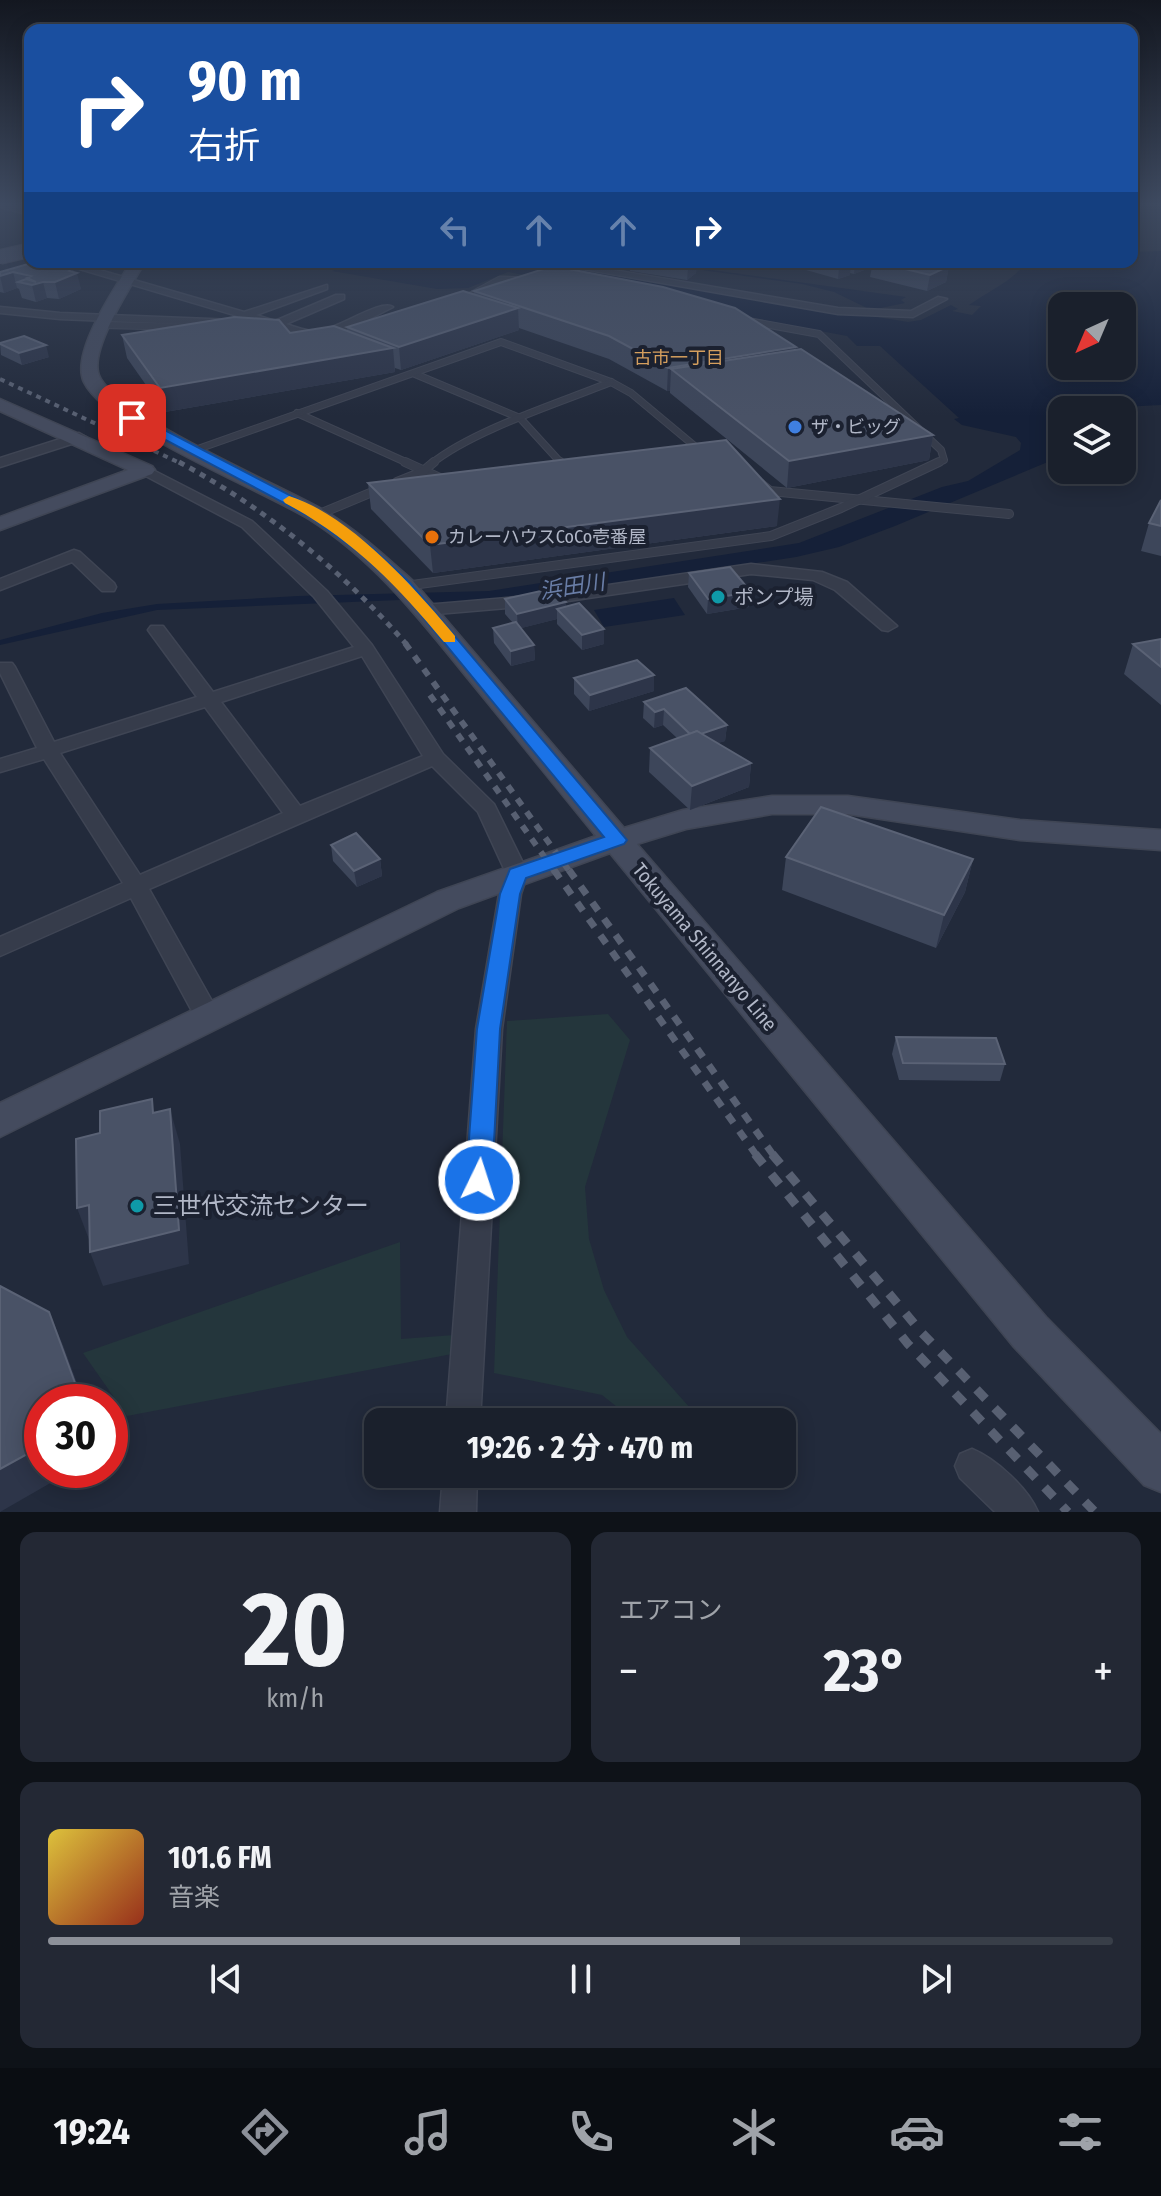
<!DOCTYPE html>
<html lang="ja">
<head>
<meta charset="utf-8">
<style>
  :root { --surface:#1a202c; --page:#232834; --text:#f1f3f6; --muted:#9fa3a9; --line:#383e48; --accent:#8c9099 }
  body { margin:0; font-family:"Fira Sans Condensed","Noto Sans JP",sans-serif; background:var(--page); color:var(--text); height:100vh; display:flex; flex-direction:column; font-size:30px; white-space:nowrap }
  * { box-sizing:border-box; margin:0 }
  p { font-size:26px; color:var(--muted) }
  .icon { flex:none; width:44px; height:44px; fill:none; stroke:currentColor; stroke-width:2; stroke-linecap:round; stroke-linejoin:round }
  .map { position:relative; height:1512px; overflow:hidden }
  .panel { display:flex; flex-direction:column; gap:20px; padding:20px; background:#0e1218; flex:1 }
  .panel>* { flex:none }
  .banner { position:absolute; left:24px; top:24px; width:1114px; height:244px; border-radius:16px; box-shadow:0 4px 20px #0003,0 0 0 2px var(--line); background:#1a4fa0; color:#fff; overflow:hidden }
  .needle { width:52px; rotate:224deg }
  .buttons { position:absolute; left:1048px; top:292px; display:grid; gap:16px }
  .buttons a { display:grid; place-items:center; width:88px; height:88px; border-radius:16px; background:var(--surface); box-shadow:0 4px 20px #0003,0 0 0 2px var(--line); font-size:40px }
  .speed { position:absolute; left:24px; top:1384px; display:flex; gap:16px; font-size:40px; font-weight:700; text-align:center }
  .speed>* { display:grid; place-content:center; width:104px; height:104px; border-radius:50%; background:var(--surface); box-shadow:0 4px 20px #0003,0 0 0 2px var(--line); line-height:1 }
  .speed .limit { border:12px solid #d22; background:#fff; color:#111 }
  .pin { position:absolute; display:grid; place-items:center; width:68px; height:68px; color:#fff; margin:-34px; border-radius:16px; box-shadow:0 4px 12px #0006 }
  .me { position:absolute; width:88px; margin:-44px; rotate:4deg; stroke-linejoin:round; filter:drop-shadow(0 0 6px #0008) }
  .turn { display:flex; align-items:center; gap:28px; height:168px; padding:0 32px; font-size:36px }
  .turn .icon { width:104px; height:104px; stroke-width:2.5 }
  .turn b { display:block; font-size:56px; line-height:68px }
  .lanes { display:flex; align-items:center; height:76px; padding:0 32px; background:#0003; justify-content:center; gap:40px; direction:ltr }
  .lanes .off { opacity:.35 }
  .big { font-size:60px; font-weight:700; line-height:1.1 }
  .panel .widget { flex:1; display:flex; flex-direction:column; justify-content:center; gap:12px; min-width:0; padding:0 28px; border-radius:16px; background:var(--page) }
  .panel .dial { align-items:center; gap:0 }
  .dial b { font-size:104px; line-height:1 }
  .song { display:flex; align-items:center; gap:24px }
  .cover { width:96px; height:96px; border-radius:12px; background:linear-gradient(135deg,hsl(50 70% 55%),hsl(10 70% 35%)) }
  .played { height:8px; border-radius:4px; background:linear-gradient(90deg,var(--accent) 65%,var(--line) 65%) }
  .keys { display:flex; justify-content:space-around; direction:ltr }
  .heat { display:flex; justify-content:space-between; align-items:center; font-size:44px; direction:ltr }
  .panel .tiles { flex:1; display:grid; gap:20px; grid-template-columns:1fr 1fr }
  .widget:last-child { grid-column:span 2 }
  .trip { position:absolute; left:364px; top:1408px; width:432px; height:80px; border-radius:16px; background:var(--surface); box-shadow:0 4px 20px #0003,0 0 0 2px var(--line); font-weight:700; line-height:80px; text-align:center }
  .dock { display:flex; height:128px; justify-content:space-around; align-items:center; background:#0a0d12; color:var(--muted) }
  .dock .icon { width:56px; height:56px }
  .dock .current { color:var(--accent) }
  .dock b { font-size:36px; color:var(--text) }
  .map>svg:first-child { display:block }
  .green { fill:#24363c }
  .water { fill:#152038; fill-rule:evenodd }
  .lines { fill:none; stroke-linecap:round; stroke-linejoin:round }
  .lane-far2-casing { stroke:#3f4554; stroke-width:7 }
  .lane-far1-casing { stroke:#3f4554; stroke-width:8 }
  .lane-casing { stroke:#3f4554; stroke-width:10 }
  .street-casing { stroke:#3f4554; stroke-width:3 }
  .secondary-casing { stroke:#3f4554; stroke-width:3 }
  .lane-far2 { stroke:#363c4b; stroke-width:5 }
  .lane-far1 { stroke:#363c4b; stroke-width:6 }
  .lane { stroke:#363c4b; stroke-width:8 }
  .street { fill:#363c4b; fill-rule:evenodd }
  .secondary { fill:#444b5e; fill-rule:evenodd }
  .rail-far4 { stroke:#586072; stroke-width:4; stroke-dasharray:5 5; stroke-linecap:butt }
  .rail-far3 { stroke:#586072; stroke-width:5; stroke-dasharray:6 6; stroke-linecap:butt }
  .rail-far2 { stroke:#586072; stroke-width:6; stroke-dasharray:8 8; stroke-linecap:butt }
  .rail-far1 { stroke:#586072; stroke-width:7; stroke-dasharray:10 10; stroke-linecap:butt }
  .rail { stroke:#586072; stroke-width:9; stroke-dasharray:13 13; stroke-linecap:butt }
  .secondary-bridge-casing { stroke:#3f4554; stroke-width:16; stroke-linecap:butt }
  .secondary-bridge { stroke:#444b5e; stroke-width:14 }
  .wall { fill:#3d465a }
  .shaded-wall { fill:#2d3549 }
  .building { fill:#495266; stroke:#5a6275; stroke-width:2 }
  .route { fill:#1a73e8; stroke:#114b97; stroke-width:2 }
  .slow { fill:#f59e0b }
  .shop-dot { fill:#3f7fe0; stroke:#1b2130; stroke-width:3 }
  .food-dot { fill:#e8710a; stroke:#1b2130; stroke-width:3 }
  .culture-dot { fill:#0f9aa8; stroke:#1b2130; stroke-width:3 }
  .labels { text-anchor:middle; stroke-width:8; stroke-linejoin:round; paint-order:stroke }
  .far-neighbourhood-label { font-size:18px; fill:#d59f5e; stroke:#1b2130 }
  .far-poi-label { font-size:18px; fill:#b1b7c7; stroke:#1b2130; text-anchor:start }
  .poi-label { font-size:20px; fill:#b1b7c7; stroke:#1b2130; text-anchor:start }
  .street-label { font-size:20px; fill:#b1b7c7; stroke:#1b2130 }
  .water-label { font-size:22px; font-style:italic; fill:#697da6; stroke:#1b2130 }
  .near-poi-label { font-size:24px; fill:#b1b7c7; stroke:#1b2130; text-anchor:start }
</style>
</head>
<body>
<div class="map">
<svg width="1161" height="1512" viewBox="0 0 1161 1512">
  <rect width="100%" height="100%" fill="#222a3b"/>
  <g class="green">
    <path d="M608,1014L630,1040L585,1187L589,1239L604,1290L627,1337L699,1418L696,1422H636L602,1395L494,1373L507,1021Z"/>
    <path d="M400,1242L401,1339L454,1335L452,1354L127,1416L83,1353Z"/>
  </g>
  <g class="water">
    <path d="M1161,251V405L1062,410V456L895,526L839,547L796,557L539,596L444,603L400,600L157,610L0,645V640L102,613L157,604L298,596L489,591L799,543L942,487L968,481L1020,450L1021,443L1016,437L962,425L954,419L959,418L880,346H857L847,336L508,272L468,288L437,289L332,271L355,262H540L908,322L921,320L951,305L958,309L952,311L972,315L981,306L969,305C990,290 1011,282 1027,262H1132V252ZM1062,306H1122V366H1062Z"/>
    <path d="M667,262L698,268L906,297L901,300L905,303L871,310L834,292L802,284L695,269Z"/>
    <path d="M674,598L685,615L604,627L594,610Z"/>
  </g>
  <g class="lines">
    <defs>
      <path id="lane-far2" d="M461,300L500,279L528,280"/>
      <g id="lane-far1">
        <path d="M748,321L819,334L941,450L944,460L935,464"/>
        <path d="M102,325L190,327"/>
        <path d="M415,374L520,418L562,464"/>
        <path d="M297,413L410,464"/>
        <path d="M195,450L501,342L611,382L631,393L703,453"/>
        <path d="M431,464C473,430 559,403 611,382"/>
      </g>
      <g id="lane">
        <path d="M405,462L440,478"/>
        <path d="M560,462L565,468"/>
        <path d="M397,482L422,472L434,462"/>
        <path d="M761,484L770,491L1009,514"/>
        <path d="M317,515L382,488"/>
        <path d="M405,586L771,536L841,508L939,462"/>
      </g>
      <g id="street">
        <path d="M0,204L30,209V215L0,207Z"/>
        <path d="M56,262H72L244,312L327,285V289L256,315L275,321L336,295H344V299L286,324C299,328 310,333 323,330C341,327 381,299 393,307L346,331L312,338Z"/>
        <path d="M286,262H307L302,265Z"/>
        <path d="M543,262H566L838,308L911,311L938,297L947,299L913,317L838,314Z"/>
        <path d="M0,307L60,313L234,320L240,323L234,326L60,319L0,313Z"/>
        <path d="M79,433L86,437L84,440L0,467V458Z"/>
        <path d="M145,466L252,521L327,591L372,645L443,754L494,804L528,873L521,894L502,1029L480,1422H446L476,1029L499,894L506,873L478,812L432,766L149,889L222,1019L218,1026L209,1029L200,1026L131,898L0,956V937L123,883L44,759L0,772V759L37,748L0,673V663H12L15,667L54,742L197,697L148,630L151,626H163L213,692L354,647L314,597L242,527L140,473V467ZM362,656L423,756L300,806L221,702ZM205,707L283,813L140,875L60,753Z"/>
        <path d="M74,550L80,552L114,583L116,587L114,591H102L72,562L0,590V579Z"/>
        <path d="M751,564L822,572L847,582L897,626L888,631L882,630L835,590L813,580L751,574L541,605L425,615L416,610L425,605L541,595Z"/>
        <path d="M972,1449C996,1459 1028,1488 1038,1512H995L960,1478L955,1466L960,1454Z"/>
        <path d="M443,1474H477L476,1512H440Z"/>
      </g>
      <g id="secondary">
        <path d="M131,262H145C131,286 92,345 98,372C105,411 282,486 323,510C356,529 385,556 413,581L624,828L683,810L772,796H848L1020,820L1161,830V850L1020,840L848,814H772L686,829L637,844L1046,1317L1161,1434V1492L1144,1485L1014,1347L610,853L459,908L0,1137V1103L437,892L596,836C554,785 512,733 470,681C422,622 376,561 309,519C260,489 106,428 84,382C70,353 115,288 131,262Z"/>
        <path d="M0,399L152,466L155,470L152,474L0,530V517L128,470L0,411Z"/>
      </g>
    </defs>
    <use href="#lane-far2" class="lane-far2-casing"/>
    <use href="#lane-far1" class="lane-far1-casing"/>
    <use href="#lane" class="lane-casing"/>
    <use href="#street" class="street-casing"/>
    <use href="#secondary" class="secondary-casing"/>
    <use href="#lane-far2" class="lane-far2"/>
    <use href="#lane-far1" class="lane-far1"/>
    <use href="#lane" class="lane"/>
    <use href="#street" class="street"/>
    <use href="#secondary" class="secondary"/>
    <path class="rail-far4" d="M0,379L182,464"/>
    <path class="rail-far3" d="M179,462C266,509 342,570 407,645"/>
    <g class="rail-far2">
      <path d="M405,643L570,872"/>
      <path d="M430,695L555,872"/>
    </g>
    <g class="rail-far1">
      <path d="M554,870L757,1156"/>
      <path d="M569,870L774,1156"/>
    </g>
    <g class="rail">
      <path d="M755,1154L908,1344L1068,1512"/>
      <path d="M772,1154L922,1333L1095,1512"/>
    </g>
    <defs>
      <path id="secondary-bridge" d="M0,257L30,250"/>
    </defs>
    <use href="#secondary-bridge" class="secondary-bridge-casing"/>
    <use href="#secondary-bridge" class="secondary-bridge"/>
  </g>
  <g class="wall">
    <path d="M630,262H697L696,273L687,280L630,271Z"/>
    <path d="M777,262H930L949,266L946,282L927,291L870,277L872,267L854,274L850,273V275L838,279L806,270L807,264L799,267Z"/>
    <path d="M72,267L81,289L59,299L47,298L36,302L22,298L19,289L17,288L4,293L0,292V272Z"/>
    <path d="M474,291L796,347V350L933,435L929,460L787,488L670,393V391H667L609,359L519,328V330L401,370L395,368V372L165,412L127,358L122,335L347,331V327L474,294Z"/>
    <path d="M0,343L49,357L22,365L1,355Z"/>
    <path d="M368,483L777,526L433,573L371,509Z"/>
    <path d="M1161,500V556L1141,551L1149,523Z"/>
    <path d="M689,573L749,607L707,614L688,587Z"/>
    <path d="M505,599L566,602V606L604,629V644L582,650L557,624V619L521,628L534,645L535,660L511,666L494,643L493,628L513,623L505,614Z"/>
    <path d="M1161,639V705L1124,674L1133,644Z"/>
    <path d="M574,678L654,691L589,711L574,694Z"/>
    <path d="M644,702L727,725L725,741L717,743L751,763L749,787L690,810L649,772L650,748L677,738L663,725L654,728L643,718Z"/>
    <path d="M331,845L380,859L382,876L357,887L333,861Z"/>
    <path d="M786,857L973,859L965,892L936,948L782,890Z"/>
    <path d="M896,1037L1005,1064L1000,1081L899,1080L892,1054Z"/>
  </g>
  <g class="shaded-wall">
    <path d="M697,262L696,273L687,280L688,269Z"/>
    <path d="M800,262H807V264L799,267Z"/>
    <path d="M858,262H872V267L854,274L855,263Z"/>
    <path d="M851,264L850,275L838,279L839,269Z"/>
    <path d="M55,265L58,281L72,267L73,275L77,273L81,289L59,299L55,282L47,268Z"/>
    <path d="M949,266L946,282L927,291L930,275Z"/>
    <path d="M13,272L17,288L4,293L0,276Z"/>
    <path d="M43,282L47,298L36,302L32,285Z"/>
    <path d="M518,308L519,330L401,370L399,347Z"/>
    <path d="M46,345L49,357L22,365L19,353Z"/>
    <path d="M796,347L794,370L671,369L670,391H667L668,368Z"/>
    <path d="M393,348L395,372L165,412L160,388Z"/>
    <path d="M933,435L929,460L787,488L789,461Z"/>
    <path d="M780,499L777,526L433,573L430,545Z"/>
    <path d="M751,592L749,607L707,614L708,599Z"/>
    <path d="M566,602V617L557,609V619L518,629L517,614Z"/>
    <path d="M604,629V644L582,650V635Z"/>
    <path d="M534,645L535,660L511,666V651Z"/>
    <path d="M654,675V691L589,711L590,695Z"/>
    <path d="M664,709L663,725L654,728L655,712Z"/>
    <path d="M727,725L725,741L692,752L693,736Z"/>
    <path d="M751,763L749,787L690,810L692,786Z"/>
    <path d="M380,859L382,876L357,887L354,871Z"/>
    <path d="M973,859L965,892L936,948L944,915Z"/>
    <path d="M170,1109L180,1144L189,1264L103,1286L90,1252Z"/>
    <path d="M89,1205L90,1242L77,1208Z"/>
    <path d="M49,1312L63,1345L84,1402H82Z"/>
    <path d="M42,1446V1470H73L0,1512V1469Z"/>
  </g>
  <g class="building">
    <path d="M35,262L55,265L47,268H50L72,267L69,271L77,273L55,282H43L32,285L18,282L26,279L36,282L27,278L31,276L13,272L0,276V272Z"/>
    <path d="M638,262H697L688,269Z"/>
    <path d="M815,262H842L851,264L839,269Z"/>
    <path d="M876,262H930L949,266L930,275Z"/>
    <path d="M553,266L663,287L735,308L796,347L668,368L609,336L474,291Z"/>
    <path d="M463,291L518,308L399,347L347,327Z"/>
    <path d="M234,317L279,320L290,333L334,326L393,348L160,388L122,335Z"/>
    <path d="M24,336L46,345L19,353L0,344V343Z"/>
    <path d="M801,349L933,435L789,461L671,369Z"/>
    <path d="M726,440L780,499L430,545L368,483Z"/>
    <path d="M1161,500V526L1149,523Z"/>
    <path d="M730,567L751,592L708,599L689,573Z"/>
    <path d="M554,588L566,602L517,614L505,599Z"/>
    <path d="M579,603L604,629L582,635L557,609Z"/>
    <path d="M516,622L534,645L511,651L493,628Z"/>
    <path d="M1161,639V667L1133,644Z"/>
    <path d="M637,660L654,675L590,695L574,678Z"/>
    <path d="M686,688L727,725L701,734L697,731L690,734L664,709L655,712L644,702Z"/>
    <path d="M697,731L751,763L692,786L650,748Z"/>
    <path d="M821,807L973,859L944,915L786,857Z"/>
    <path d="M356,833L380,859L354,871L331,845Z"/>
    <path d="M896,1037L996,1038L1005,1064L903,1063Z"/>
    <path d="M152,1099L153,1113L170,1109L179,1230L90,1252L89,1205L77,1208L76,1139L100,1133V1111Z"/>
    <path d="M0,1286L49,1312L82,1402H42V1446L0,1469Z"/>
  </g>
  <linearGradient id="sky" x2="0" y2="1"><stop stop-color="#131720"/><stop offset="0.49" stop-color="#3e4a60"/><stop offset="1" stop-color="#3e4a60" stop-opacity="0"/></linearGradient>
  <rect width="1161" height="416" fill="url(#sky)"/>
  <path class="route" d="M128,415H136L322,512L371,547L410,583L627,840L624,844L526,878L520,894L500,1029L492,1180L488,1188L479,1191L470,1188L466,1180L477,1029L500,894L510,869L604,837L400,589L360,553L312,518L128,420Z"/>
  <path class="slow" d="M289,496C349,514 416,589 455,636V642H444C397,585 351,538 285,503L283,500Z"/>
  <circle class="shop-dot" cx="795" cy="427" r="8"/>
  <circle class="food-dot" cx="432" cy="537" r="8"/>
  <g class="culture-dot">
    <circle cx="718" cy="597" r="8"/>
    <circle cx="137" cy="1206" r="8"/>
  </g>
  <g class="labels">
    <g class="far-neighbourhood-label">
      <text x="679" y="364">古市一丁目</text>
    </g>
    <g class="far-poi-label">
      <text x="811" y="433">ザ・ビッグ</text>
      <text x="448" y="543">カレーハウスCoCo壱番屋</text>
    </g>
    <g class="poi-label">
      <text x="734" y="604">ポンプ場</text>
    </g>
    <g class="street-label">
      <text transform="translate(705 947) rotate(50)" y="7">Tokuyama Shinnanyo Line</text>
    </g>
    <g class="water-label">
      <text transform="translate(572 586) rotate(-9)" y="8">浜田川</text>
    </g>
    <g class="near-poi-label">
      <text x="153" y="1214">三世代交流センター</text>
    </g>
  </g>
</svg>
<div class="buttons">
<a><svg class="needle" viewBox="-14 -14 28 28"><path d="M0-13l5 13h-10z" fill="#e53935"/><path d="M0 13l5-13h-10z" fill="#9fa3a9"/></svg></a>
<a><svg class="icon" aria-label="layers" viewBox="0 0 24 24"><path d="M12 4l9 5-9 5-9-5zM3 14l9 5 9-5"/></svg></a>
</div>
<div class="speed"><div class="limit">30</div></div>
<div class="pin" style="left:132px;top:418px;background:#d93025"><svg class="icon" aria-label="arrive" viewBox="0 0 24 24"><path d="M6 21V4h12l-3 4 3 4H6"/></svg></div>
<svg class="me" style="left:479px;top:1180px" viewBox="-20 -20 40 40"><circle r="17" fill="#1a73e8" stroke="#fff" stroke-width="3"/><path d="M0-11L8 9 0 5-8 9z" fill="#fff"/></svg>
<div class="trip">19:26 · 2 分 · 470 m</div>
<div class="banner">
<div class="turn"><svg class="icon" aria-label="right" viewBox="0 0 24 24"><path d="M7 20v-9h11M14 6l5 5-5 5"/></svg><div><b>90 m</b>右折</div></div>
<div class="lanes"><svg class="icon off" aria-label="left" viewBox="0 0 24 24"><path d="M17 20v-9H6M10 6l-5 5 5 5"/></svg><svg class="icon off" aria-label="ahead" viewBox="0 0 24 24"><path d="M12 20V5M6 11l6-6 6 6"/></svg><svg class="icon off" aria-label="ahead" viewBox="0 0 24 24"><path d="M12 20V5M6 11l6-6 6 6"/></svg><svg class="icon" aria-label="right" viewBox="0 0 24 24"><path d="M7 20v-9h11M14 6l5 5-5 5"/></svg></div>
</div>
</div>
<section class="panel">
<div class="tiles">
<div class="widget dial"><b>20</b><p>km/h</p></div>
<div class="widget"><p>エアコン</p>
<div class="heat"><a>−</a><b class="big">23°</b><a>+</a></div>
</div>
<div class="widget">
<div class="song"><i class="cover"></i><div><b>101.6 FM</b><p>音楽</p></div></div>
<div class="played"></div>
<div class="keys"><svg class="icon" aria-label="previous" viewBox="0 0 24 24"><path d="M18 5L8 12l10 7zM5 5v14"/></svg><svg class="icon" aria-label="pause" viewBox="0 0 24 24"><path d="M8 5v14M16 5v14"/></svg><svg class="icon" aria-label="next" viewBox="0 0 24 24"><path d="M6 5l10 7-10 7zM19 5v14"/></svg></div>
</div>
</div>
</section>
<nav class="dock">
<b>19:24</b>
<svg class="icon current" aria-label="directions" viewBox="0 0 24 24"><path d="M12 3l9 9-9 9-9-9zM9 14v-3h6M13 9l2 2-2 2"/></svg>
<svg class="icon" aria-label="music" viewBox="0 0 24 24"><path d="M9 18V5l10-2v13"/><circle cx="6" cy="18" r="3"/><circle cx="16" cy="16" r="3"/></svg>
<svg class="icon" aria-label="phone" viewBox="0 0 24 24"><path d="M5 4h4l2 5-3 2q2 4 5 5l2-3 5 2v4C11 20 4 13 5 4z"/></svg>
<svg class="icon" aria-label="climate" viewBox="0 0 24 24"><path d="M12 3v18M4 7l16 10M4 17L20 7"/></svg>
<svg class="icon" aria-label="car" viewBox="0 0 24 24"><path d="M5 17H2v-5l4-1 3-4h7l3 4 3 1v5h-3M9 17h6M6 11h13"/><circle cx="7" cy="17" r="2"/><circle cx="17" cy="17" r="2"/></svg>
<svg class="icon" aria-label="filters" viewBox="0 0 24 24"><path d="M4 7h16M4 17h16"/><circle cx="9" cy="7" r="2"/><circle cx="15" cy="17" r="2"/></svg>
</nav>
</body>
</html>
